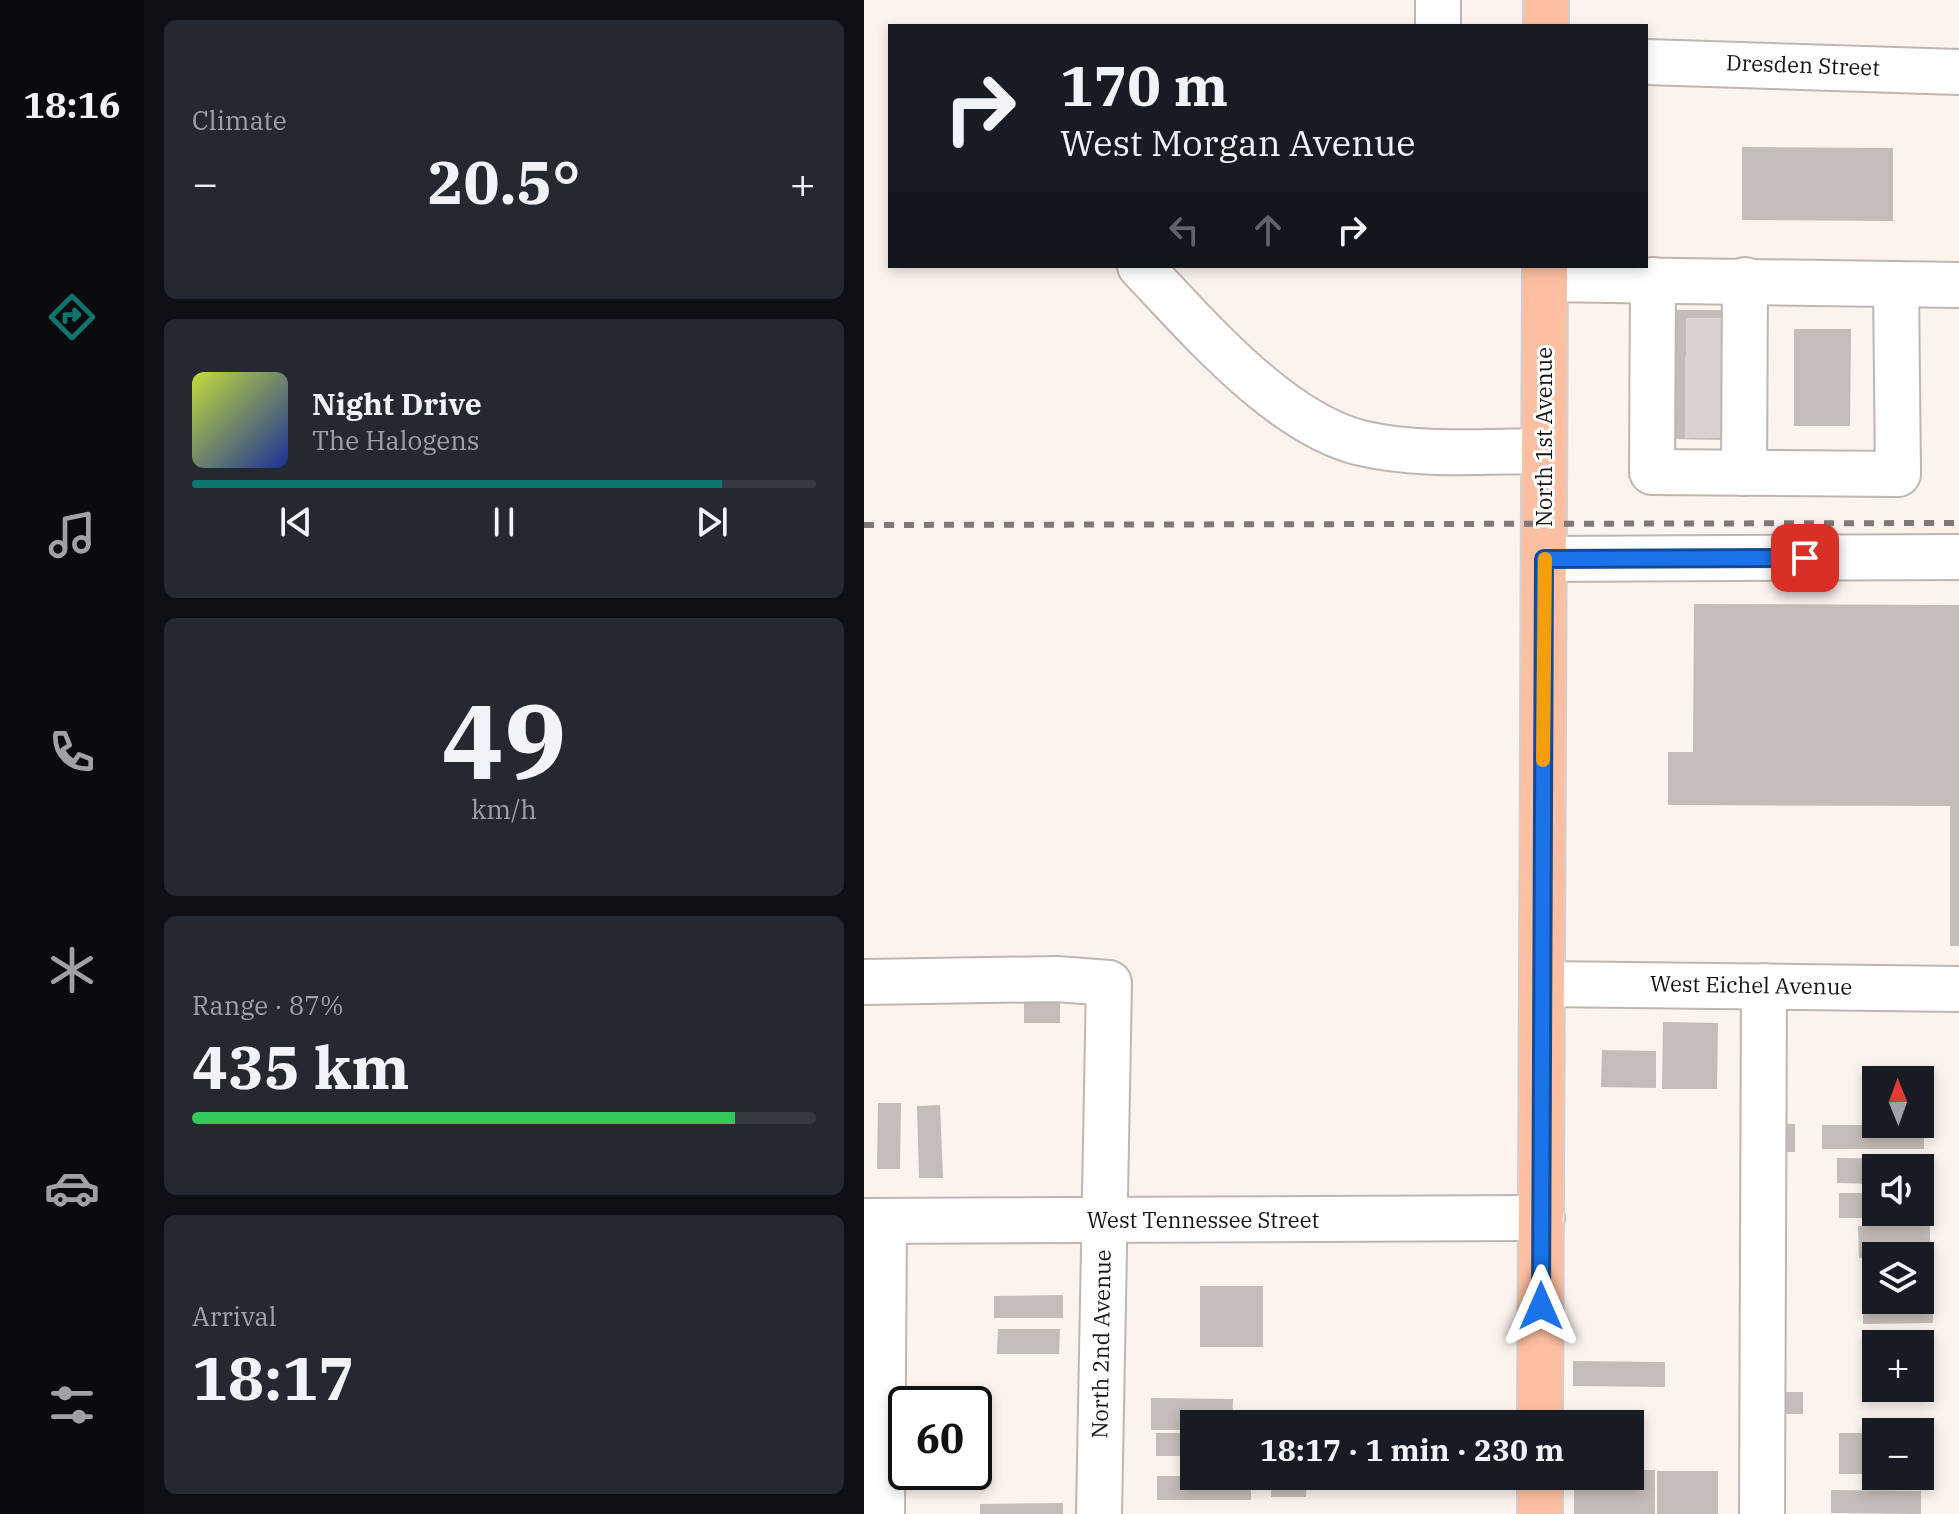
<!DOCTYPE html>
<html lang="en">
<head>
<meta charset="utf-8">
<style>
  :root { --surface:#171b24; --page:#242831; --text:#f1f3f6; --muted:#9ea1a6; --line:#363941; --accent:#0f766e }
  body { margin:0; font-family:"IBM Plex Serif",serif; background:var(--page); color:var(--text); height:100vh; display:flex; flex-direction:column; font-size:30px; white-space:nowrap }
  * { box-sizing:border-box; margin:0 }
  p { font-size:26px; color:var(--muted) }
  .icon { flex:none; width:44px; height:44px; fill:none; stroke:currentColor; stroke-width:2; stroke-linecap:round; stroke-linejoin:round }
  .map { position:relative; flex:1; overflow:hidden }
  .side { display:flex; flex-direction:column; gap:20px; padding:20px; background:#0d0f14; width:720px }
  .side>* { flex:none }
  .hud { position:absolute; left:24px; top:24px; width:760px; height:244px; border-radius:0px; box-shadow:0 4px 12px #0003; background:#171b24; color:var(--text); overflow:hidden }
  .needle { width:52px; rotate:359deg }
  .controls { position:absolute; left:998px; top:1066px; display:grid; gap:16px }
  .controls a { display:grid; place-items:center; width:72px; height:72px; border-radius:0px; background:var(--surface); box-shadow:0 4px 12px #0003; font-size:40px }
  .speed { position:absolute; left:24px; top:1386px; display:flex; gap:16px; font-size:40px; font-weight:700; text-align:center }
  .speed>* { display:grid; place-content:center; width:104px; height:104px; border-radius:50%; background:var(--surface); box-shadow:0 4px 12px #0003; line-height:1 }
  .speed .limit { border:4px solid #111; border-radius:12px; background:#fff; color:#111 }
  .pin { position:absolute; display:grid; place-items:center; width:68px; height:68px; color:#fff; margin:-34px; border-radius:16px; box-shadow:0 4px 12px #0006 }
  .me { position:absolute; width:88px; margin:-44px; rotate:0deg; stroke-linejoin:round; filter:drop-shadow(0 0 6px #0008) }
  .turn { display:flex; align-items:center; gap:28px; height:168px; padding:0 40px; font-size:36px }
  .turn .icon { width:104px; height:104px; stroke-width:2.5 }
  .turn b { display:block; font-size:56px; line-height:68px }
  .lanes { display:flex; align-items:center; height:76px; padding:0 40px; background:#0003; justify-content:center; gap:40px; direction:ltr }
  .lanes .off { opacity:.35 }
  .big { font-size:60px; font-weight:700; line-height:1.1 }
  .side .widget { flex:1; display:flex; flex-direction:column; justify-content:center; gap:12px; min-width:0; padding:0 28px; border-radius:12px; background:var(--page) }
  .side .dial { align-items:center; gap:0 }
  .dial b { font-size:104px; line-height:1 }
  .song { display:flex; align-items:center; gap:24px }
  .cover { width:96px; height:96px; border-radius:12px; background:linear-gradient(135deg,hsl(70 70% 55%),hsl(230 70% 35%)) }
  .played { height:8px; border-radius:4px; background:linear-gradient(90deg,var(--accent) 85%,var(--line) 85%) }
  .keys { display:flex; justify-content:space-around; direction:ltr }
  .heat { display:flex; justify-content:space-between; align-items:center; font-size:44px; direction:ltr }
  .charge { height:12px; border-radius:6px; background:linear-gradient(90deg,#34c759 87%,var(--line) 0) }
  .trip { position:absolute; left:316px; top:1410px; width:464px; height:80px; border-radius:0px; background:var(--surface); box-shadow:0 4px 12px #0003; font-weight:700; line-height:80px; text-align:center }
  main { display:flex; flex:1; min-height:0 }
  .tabs { display:flex; flex-direction:column; width:144px; justify-content:space-around; align-items:center; background:#090b0e; color:var(--muted) }
  .tabs .icon { width:56px; height:56px }
  .tabs .on { color:var(--accent) }
  .tabs b { font-size:36px; color:var(--text) }
  .map>svg:first-child { display:block }
  .building { fill:#c4bcb8 }
  .lines { fill:none; stroke-linecap:round; stroke-linejoin:round }
  .minor-tunnel { stroke:#dad2ce; stroke-width:44; stroke-dasharray:44 22; stroke-linecap:butt }
  .minor-casing { stroke:#beb6b2; stroke-width:48 }
  .major-casing { stroke:#d1d0d0; stroke-width:48 }
  .minor { stroke:#fff; stroke-width:44 }
  .major { stroke:#fdbfa1; stroke-width:44 }
  .rail { stroke:#7e7976; stroke-width:6; stroke-dasharray:10 10; stroke-linecap:butt }
  .route-casing { stroke:#114b97; stroke-width:20 }
  .route { stroke:#1a73e8; stroke-width:14 }
  .slow { stroke:#f59e0b; stroke-width:14 }
  .labels { text-anchor:middle; stroke-width:6; stroke-linejoin:round; paint-order:stroke }
  .street-label { font-size:22px; fill:#171513; stroke:#fff }
</style>
</head>
<body>
<main>
<nav class="tabs">
<b>18:16</b>
<svg class="icon on" aria-label="directions" viewBox="0 0 24 24"><path d="M12 3l9 9-9 9-9-9zM9 14v-3h6M13 9l2 2-2 2"/></svg>
<svg class="icon" aria-label="music" viewBox="0 0 24 24"><path d="M9 18V5l10-2v13"/><circle cx="6" cy="18" r="3"/><circle cx="16" cy="16" r="3"/></svg>
<svg class="icon" aria-label="phone" viewBox="0 0 24 24"><path d="M5 4h4l2 5-3 2q2 4 5 5l2-3 5 2v4C11 20 4 13 5 4z"/></svg>
<svg class="icon" aria-label="climate" viewBox="0 0 24 24"><path d="M12 3v18M4 7l16 10M4 17L20 7"/></svg>
<svg class="icon" aria-label="car" viewBox="0 0 24 24"><path d="M5 17H2v-5l4-1 3-4h7l3 4 3 1v5h-3M9 17h6M6 11h13"/><circle cx="7" cy="17" r="2"/><circle cx="17" cy="17" r="2"/></svg>
<svg class="icon" aria-label="filters" viewBox="0 0 24 24"><path d="M4 7h16M4 17h16"/><circle cx="9" cy="7" r="2"/><circle cx="15" cy="17" r="2"/></svg>
</nav>
<section class="side">
<div class="widget"><p>Climate</p>
<div class="heat"><a>−</a><b class="big">20.5°</b><a>+</a></div>
</div>
<div class="widget">
<div class="song"><i class="cover"></i><div><b>Night Drive</b><p>The Halogens</p></div></div>
<div class="played"></div>
<div class="keys"><svg class="icon" aria-label="previous" viewBox="0 0 24 24"><path d="M18 5L8 12l10 7zM5 5v14"/></svg><svg class="icon" aria-label="pause" viewBox="0 0 24 24"><path d="M8 5v14M16 5v14"/></svg><svg class="icon" aria-label="next" viewBox="0 0 24 24"><path d="M6 5l10 7-10 7zM19 5v14"/></svg></div>
</div>
<div class="widget dial"><b>49</b><p>km/h</p></div>
<div class="widget"><p>Range · 87%</p><b class="big">435 km</b><div class="charge"></div></div>
<div class="widget"><p>Arrival</p><b class="big">18:17</b></div>
</section>
<div class="map">
<svg width="1095" height="1514" viewBox="0 0 1095 1514">
  <rect width="100%" height="100%" fill="#fcf3ef"/>
  <g class="building">
    <path d="M878,147L1029,148V221L878,220Z"/>
    <path d="M811,310H859L857,440L809,439Z"/>
    <path d="M930,329H987L986,426H930Z"/>
    <path d="M830,604L1095,605V946H1086V806L804,805V752H829Z"/>
    <rect x="160" y="987" width="36" height="36"/>
    <path d="M799,1022L854,1023L853,1089H798Z"/>
    <path d="M738,1050L792,1051V1088L737,1087Z"/>
    <path d="M14,1103H37L36,1169H13Z"/>
    <path d="M76,1105L79,1178H55L53,1106Z"/>
    <path d="M902,1123L931,1124V1152H901Z"/>
    <rect x="958" y="1125" width="102" height="24"/>
    <path d="M973,1158L1061,1159V1185H1056V1168H1012V1184L973,1183Z"/>
    <path d="M975,1193H1012V1212H1056V1193H1062V1218H975Z"/>
    <path d="M1066,1225V1257L995,1258L994,1226Z"/>
    <rect x="999" y="1259" width="13" height="31"/>
    <path d="M1056,1259H1065V1289L1056,1290Z"/>
    <rect x="336" y="1286" width="63" height="61"/>
    <path d="M999,1293H1012V1300H1056V1293H1069V1323L999,1324Z"/>
    <path d="M199,1295V1318H130V1296Z"/>
    <path d="M134,1329H196L195,1354H133Z"/>
    <path d="M709,1361L801,1362V1387L709,1386Z"/>
    <rect x="910" y="1392" width="29" height="22"/>
    <path d="M287,1398L369,1399L368,1424H330V1430H287Z"/>
    <rect x="292" y="1433" width="38" height="23"/>
    <rect x="975" y="1433" width="37" height="41"/>
    <path d="M766,1470H791V1514H710V1476H766Z"/>
    <rect x="793" y="1471" width="61" height="43"/>
    <rect x="293" y="1476" width="94" height="24"/>
    <path d="M408,1476H443L442,1497H407Z"/>
    <path d="M967,1490L1057,1491V1514L967,1513Z"/>
    <path d="M199,1503V1514H116V1504Z"/>
  </g>
  <g class="lines">
    <g class="minor-tunnel">
      <path d="M822,340H870"/>
      <path d="M821,379H869"/>
      <path d="M821,416H869"/>
    </g>
    <defs>
      <g id="minor">
        <path d="M574,26V0"/>
        <path d="M782,62L1095,72"/>
        <path d="M276,266C333,326 415,423 497,443C556,457 621,451 680,451"/>
        <path d="M681,279L1095,285"/>
        <path d="M789,280L788,472L1034,474L1032,284"/>
        <path d="M880,473L881,280"/>
        <path d="M680,559L1095,557"/>
        <path d="M0,982L193,979L245,983L235,1514"/>
        <path d="M678,984L1095,989"/>
        <path d="M0,1221L678,1218"/>
        <path d="M18,1514L20,1221"/>
        <path d="M898,1514L900,986"/>
      </g>
      <g id="major">
        <path d="M682,26V0"/>
        <path d="M676,1424L681,266"/>
        <path d="M676,1514V1476"/>
      </g>
    </defs>
    <use href="#minor" class="minor-casing"/>
    <use href="#major" class="major-casing"/>
    <use href="#minor" class="minor"/>
    <use href="#major" class="major"/>
    <path class="rail" d="M0,525L1095,523"/>
  </g>
  <g class="lines">
    <defs>
      <path id="route" d="M677,1306L680,559L941,558"/>
    </defs>
    <use href="#route" class="route-casing"/>
    <use href="#route" class="route"/>
    <path class="slow" d="M679,760L681,559"/>
  </g>
  <g class="labels">
    <g class="street-label">
      <text transform="translate(939 65) rotate(2)" y="8">Dresden Street</text>
      <text transform="translate(680 437) rotate(-90)" y="8">North 1st Avenue</text>
      <text transform="translate(887 985) rotate(1)" y="8">West Eichel Avenue</text>
      <text x="339" y="1228">West Tennessee Street</text>
      <text transform="translate(237 1344) rotate(-89)" y="8">North 2nd Avenue</text>
    </g>
  </g>
</svg>
<div class="controls">
<a><svg class="needle" viewBox="-14 -14 28 28"><path d="M0-13l5 13h-10z" fill="#e53935"/><path d="M0 13l5-13h-10z" fill="#9ea1a6"/></svg></a>
<a><svg class="icon" aria-label="sound" viewBox="0 0 24 24"><path d="M4 9h4l5-4v14l-5-4H4zM17 9q2 3 0 6"/></svg></a>
<a><svg class="icon" aria-label="layers" viewBox="0 0 24 24"><path d="M12 4l9 5-9 5-9-5zM3 14l9 5 9-5"/></svg></a>
<a>+</a>
<a>−</a>
</div>
<div class="speed"><div class="limit">60</div></div>
<div class="pin" style="left:941px;top:558px;background:#d93025"><svg class="icon" aria-label="arrive" viewBox="0 0 24 24"><path d="M6 21V4h12l-3 4 3 4H6"/></svg></div>
<svg class="me" style="left:677px;top:1306px" viewBox="-20 -20 40 40"><path d="M0-17L14 15 0 8-14 15z" fill="#1a73e8" stroke="#fff" stroke-width="4"/></svg>
<div class="trip">18:17 · 1 min · 230 m</div>
<div class="hud">
<div class="turn"><svg class="icon" aria-label="right" viewBox="0 0 24 24"><path d="M7 20v-9h11M14 6l5 5-5 5"/></svg><div><b>170 m</b>West Morgan Avenue</div></div>
<div class="lanes"><svg class="icon off" aria-label="left" viewBox="0 0 24 24"><path d="M17 20v-9H6M10 6l-5 5 5 5"/></svg><svg class="icon off" aria-label="ahead" viewBox="0 0 24 24"><path d="M12 20V5M6 11l6-6 6 6"/></svg><svg class="icon" aria-label="right" viewBox="0 0 24 24"><path d="M7 20v-9h11M14 6l5 5-5 5"/></svg></div>
</div>
</div>
</main>
</body>
</html>
